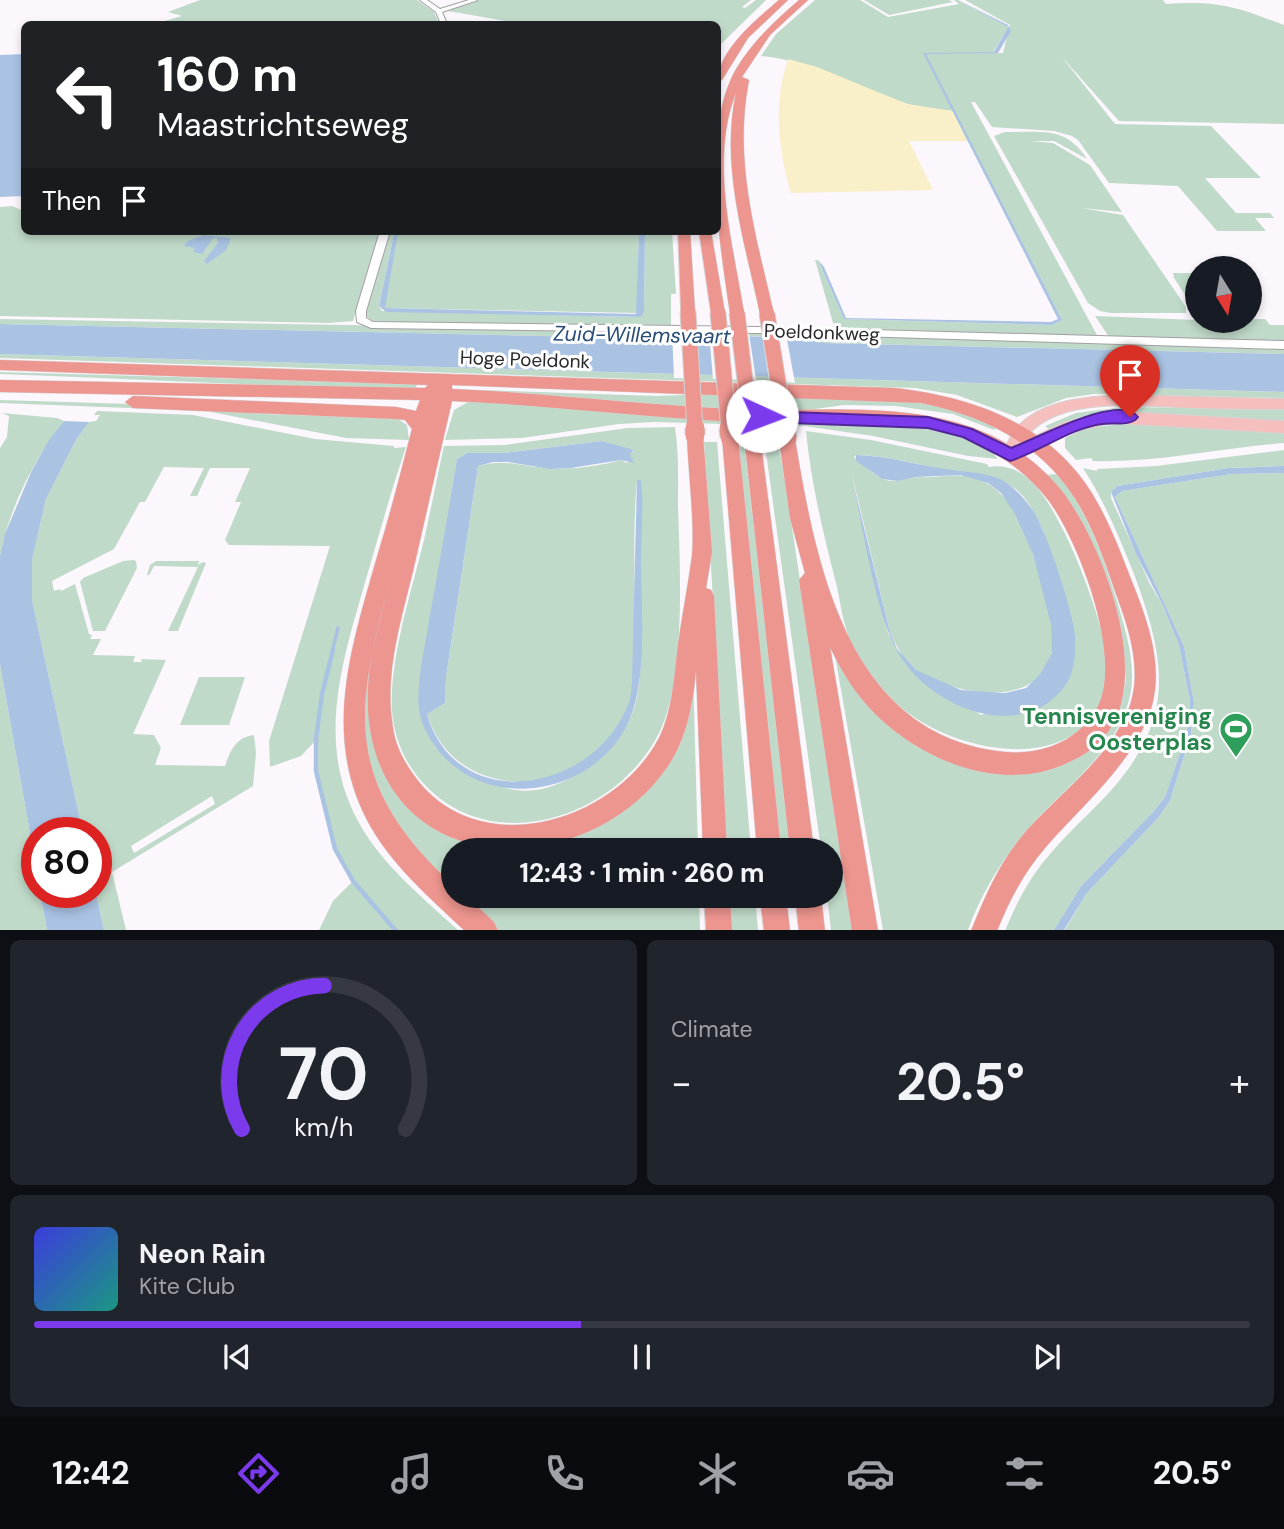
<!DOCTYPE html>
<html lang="en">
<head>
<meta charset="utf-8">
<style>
  :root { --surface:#171b24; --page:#20242c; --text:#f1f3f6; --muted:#9ea1a6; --line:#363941; --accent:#7c3aed }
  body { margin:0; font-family:"DM Sans",sans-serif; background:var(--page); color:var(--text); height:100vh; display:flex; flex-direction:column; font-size:26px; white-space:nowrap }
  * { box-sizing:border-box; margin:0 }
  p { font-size:23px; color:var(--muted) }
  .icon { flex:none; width:38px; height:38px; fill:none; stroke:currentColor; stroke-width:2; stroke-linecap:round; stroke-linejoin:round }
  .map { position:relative; height:930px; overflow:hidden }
  .sheet { display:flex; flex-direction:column; gap:10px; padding:10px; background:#0d0f14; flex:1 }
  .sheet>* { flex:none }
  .top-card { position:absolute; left:21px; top:21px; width:700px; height:214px; border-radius:10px; box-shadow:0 4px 10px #0003; background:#202124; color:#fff; overflow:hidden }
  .needle { width:46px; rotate:169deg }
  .buttons { position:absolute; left:1185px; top:256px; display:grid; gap:14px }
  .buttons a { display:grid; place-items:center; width:77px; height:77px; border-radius:50%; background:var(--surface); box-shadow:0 4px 10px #0003; font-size:35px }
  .speed { position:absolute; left:21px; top:817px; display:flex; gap:14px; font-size:35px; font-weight:700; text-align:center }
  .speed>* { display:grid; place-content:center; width:91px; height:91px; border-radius:50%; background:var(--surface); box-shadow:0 4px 10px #0003; line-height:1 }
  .speed .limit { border:10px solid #d22; background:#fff; color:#111 }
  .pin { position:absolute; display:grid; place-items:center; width:60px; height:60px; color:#fff; margin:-72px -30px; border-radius:50% 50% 50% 0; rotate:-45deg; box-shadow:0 0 7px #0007 }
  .pin .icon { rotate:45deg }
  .me { position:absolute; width:77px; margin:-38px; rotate:92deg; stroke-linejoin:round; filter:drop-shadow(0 0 5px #0008) }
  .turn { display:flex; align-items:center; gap:24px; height:147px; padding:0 21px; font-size:32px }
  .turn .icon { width:91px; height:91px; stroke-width:2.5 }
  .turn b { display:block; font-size:49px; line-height:60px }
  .then { display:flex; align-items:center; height:66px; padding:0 21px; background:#0003; gap:14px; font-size:26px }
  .big { font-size:52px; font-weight:700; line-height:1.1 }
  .sheet .card { flex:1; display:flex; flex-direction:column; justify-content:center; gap:10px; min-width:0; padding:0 24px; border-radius:10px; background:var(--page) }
  .sheet .dial { align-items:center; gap:0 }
  .dial svg { height:182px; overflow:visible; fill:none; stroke:var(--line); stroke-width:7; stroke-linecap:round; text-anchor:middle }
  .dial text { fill:var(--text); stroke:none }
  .song { display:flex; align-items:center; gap:21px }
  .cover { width:84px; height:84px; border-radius:10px; background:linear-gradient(135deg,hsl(240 70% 55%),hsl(170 70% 35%)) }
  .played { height:7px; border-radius:4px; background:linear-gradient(90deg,var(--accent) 45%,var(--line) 45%) }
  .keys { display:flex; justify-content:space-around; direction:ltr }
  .heat { display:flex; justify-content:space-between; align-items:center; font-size:38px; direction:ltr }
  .sheet .tiles { flex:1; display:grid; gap:10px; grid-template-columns:1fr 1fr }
  .card:last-child { grid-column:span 2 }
  .trip { position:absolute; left:441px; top:838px; width:402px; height:70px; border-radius:35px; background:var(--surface); box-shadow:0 4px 10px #0003; font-weight:700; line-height:70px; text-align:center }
  .dock { display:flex; height:112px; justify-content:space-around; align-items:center; background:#090b0e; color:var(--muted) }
  .dock .icon { width:49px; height:49px }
  .dock .on { color:var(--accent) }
  .dock b { font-size:32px; color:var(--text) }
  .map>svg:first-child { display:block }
  .green { fill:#c0dac9; fill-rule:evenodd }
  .sand { fill:#f9efc9 }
  .water { fill:#aac3e3 }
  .pier { fill:#fcf6fd }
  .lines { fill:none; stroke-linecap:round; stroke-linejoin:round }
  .stream-far1 { stroke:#aac3e3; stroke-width:3.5 }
  .stream { stroke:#aac3e3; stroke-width:4.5 }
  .minor-casing { stroke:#a49fa5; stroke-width:2 }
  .major-casing { stroke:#d4d4d4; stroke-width:2 }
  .highway-casing { stroke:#d4d4d4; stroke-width:1 }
  .minor { fill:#fff; fill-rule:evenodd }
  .major { fill:#f4bfbc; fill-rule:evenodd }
  .highway { fill:#ed958f; fill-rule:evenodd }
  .highway-bridge-far1-casing { stroke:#d4d4d4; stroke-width:17; stroke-linecap:butt }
  .highway-bridge-casing { stroke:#d4d4d4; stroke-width:21; stroke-linecap:butt }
  .highway-bridge-far1 { stroke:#ed958f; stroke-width:15 }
  .highway-bridge { stroke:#ed958f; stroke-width:19 }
  .route { fill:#7c3aed; stroke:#51269a; stroke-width:2 }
  .labels { text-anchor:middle; stroke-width:6; stroke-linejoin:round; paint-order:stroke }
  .street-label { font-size:19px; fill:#292729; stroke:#fff }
  .water-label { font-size:21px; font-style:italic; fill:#294d78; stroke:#fff }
  .near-leisure-label { font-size:23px; font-weight:bold; fill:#27864d; stroke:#fff; text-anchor:end }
</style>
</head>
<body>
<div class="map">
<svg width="1284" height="931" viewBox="0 0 1284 931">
  <rect width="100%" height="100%" fill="#fcf6fd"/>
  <g class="green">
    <path d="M200,0H417L434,12L439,24H154L182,16L168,12Z"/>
    <path d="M480,0H751L742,7L745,8L756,0H766L718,47V24H523L448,11Z"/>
    <path d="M815,0H860L888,17L959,4L954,0H958L1008,27L993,53H1003L1010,25L965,0H1163L1166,4C1218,0 1237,7 1284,25V124L1119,121L1061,56L1115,124L1211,126L1261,178H1205L1236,213H1270L1274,218H1255L1266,231H1217L1178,186L1109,183L1078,140L1072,136L1054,131L992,127L975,102H971L1098,337L842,328L833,323L815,260H818L844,319L1052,325L1062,320L924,52L953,111C937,109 920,108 905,103C855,86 815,62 761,56L776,34Z"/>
    <path d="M864,0H949L953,2L889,15Z"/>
    <path d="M1005,132C1041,133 1065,125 1087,159L1054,141H1031L1053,143L1090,165L1122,212L1081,208L1123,215L1186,307V313H1111L1100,311L1088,303L994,136Z"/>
    <path d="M12,206L24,211V231H381L353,321L329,323L0,316V207Z"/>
    <path d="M395,231H639L637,313L384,308L397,233L394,234L379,306L382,311L633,317H641L644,312L645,231H672L676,294H671V325L373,322L365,315L387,233H394Z"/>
    <path d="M1176,273H1197V307L1189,301L1174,278L1173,273Z"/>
    <path d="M1095,316L1197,320L1265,319L1270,325H1284V341L1109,337Z"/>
    <path d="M0,319L754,332L1284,347V354L823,343L812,338L654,334L633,338L0,324Z"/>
    <path d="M0,354L1284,392V398L1094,394L1066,398L1017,417L957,395L915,388L0,358Z"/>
    <path d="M0,372L417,384L415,390C276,387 138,379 0,374Z"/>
    <path d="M479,390L657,396L707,394L914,402L949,409L997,426L994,430L953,414L896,406L844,405L801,411L713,409L479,393Z"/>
    <path d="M0,400L165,405L264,414L390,418L398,419L407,425L409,440L346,438L206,411L0,403Z"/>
    <path d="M470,401L804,422L918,426L969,439L990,450L998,459L968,456L873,436L804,426L654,422L619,424L522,438L445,440L454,410Z"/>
    <path d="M1123,407L1284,409V423L1102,414L1080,417L1050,430L1045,426L1076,413Z"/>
    <path d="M97,411L193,415L315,439L394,446V448L406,447C391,491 379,535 366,579C343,659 315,742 358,821C381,864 423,898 458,930H319L333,901L353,881C328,837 316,791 316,740L301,756L270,767L269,741L330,546L229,545L225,540L241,502H235L250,468H210L197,496H190L204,468L164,467L145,502H140L114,549L52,581L54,591L60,589L61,591L75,584L89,634L92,635L90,639H101L93,655L135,656L133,662H141L142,659L166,660L133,734L154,735L161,748L155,765L225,766C230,751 236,737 254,735L256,753L253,786L112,872L126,930H104L96,893V833H83L32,600V560L46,499L76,440L89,422L96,421L100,415H94ZM212,796L215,804L134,853L131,846Z"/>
    <path d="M2,413L57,418L64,421C33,460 10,507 0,556V448L7,437L9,416Z"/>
    <path d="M1139,422L1284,431V443C1220,448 1158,463 1093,461L1091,458L1076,460L1065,448V438L1086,428Z"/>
    <path d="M675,427C679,453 678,480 678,506C680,568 686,677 660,731C620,815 496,859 426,786C406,766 394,739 392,711C389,659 412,590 424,540C431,509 437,477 444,446L504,445L628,428ZM602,441L634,451L629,454L632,458L627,463L621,460C599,466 573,470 549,468C522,467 506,458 478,466L446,677L445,703L427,713C437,749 465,774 502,780C552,789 614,756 629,704C634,686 633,664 634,645C636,591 632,534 637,480L641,486C641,530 641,575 641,619C640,653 644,693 628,723C615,746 598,762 576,775C515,810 485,780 436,748L420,687L457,459L467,453H504Z"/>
    <path d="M806,431L871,440L987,464L989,467C1026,461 1046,497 1061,526C1078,557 1112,643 1107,677C1093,773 977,758 917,719C890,702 869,676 854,648C844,631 841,606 837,587C824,536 811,484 806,431ZM856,455C884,456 908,462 936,468C963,473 995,472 1018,491C1030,502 1037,518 1044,532L1066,685L981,715L906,665L897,650L888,633L875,583L851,471L890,632C896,646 904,662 917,671C953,695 1042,711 1052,651C1056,625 1043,594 1037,568C1028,533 1011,488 973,477C956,473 937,478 920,477C908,477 896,484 883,479C873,475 863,464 854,457Z"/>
    <path d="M764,438L777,439L783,468L853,930H831L827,896H831V850H821Z"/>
    <path d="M741,440L745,451L791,850H781L742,483L740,451Z"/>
    <path d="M704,442H717L751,850H727Z"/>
    <path d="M1284,450V466L1229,468L1117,486L1111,492V498L1149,582L1163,606L1179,645L1190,701L1187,732L1165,797L1153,812L1081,886L1054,930L1005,931C1016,903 1031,875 1051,853C1070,830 1094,810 1114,787C1176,715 1165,658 1134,574C1119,537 1105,502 1083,468L1097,471V469L1156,466Z"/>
    <path d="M1284,473V930L1064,931L1087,893L1158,818L1170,801L1191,734L1194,703L1184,646L1115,497L1122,491L1232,474Z"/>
    <path d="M1058,474C1087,512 1102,553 1116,598C1124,625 1133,652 1132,681C1128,745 1065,786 1027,830C1002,859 981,894 968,930H883L833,644L867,698L1001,767L1113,722L1122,701L1126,680L1121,634L1043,475Z"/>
    <path d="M409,519L379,650L387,769L501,844L635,797L693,670L698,850H453V889C434,869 409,849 395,826C387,811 377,793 372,777C350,709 384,584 409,519Z"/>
    <path d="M133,560L136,561L137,568L105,631H93L80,582L83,578L123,561Z"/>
    <path d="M156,561H199L198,565L203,562L206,563L178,631H168L198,567L154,566L149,575H147L150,565Z"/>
    <path d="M0,664L37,873V892L40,893L47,930H0Z"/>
    <path d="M199,677H245L229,725H180Z"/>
    <path d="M460,896H699L700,930H498Z"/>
    <path d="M730,896H755L758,930H731Z"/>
  </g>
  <path class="sand" d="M788,59L817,67L907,104L953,111L968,141H909L933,190L791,193C778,148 773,104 788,59Z"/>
  <g class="water">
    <path d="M958,0L1008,25L1011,31L998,53L926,54L1062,320L1052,325L844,319L818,260L824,267L846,318L1051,322L1058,319L923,53L994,52L1008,27Z"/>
    <path d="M24,54V196L0,197V55Z"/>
    <path d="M645,231L644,312L641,317L386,312L379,306L394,234L398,233L385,308L636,314L639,232Z"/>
    <path d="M203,235L231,238L226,250L207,264L204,261L218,243L217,238H213L202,254L193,252L195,248L184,246L188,241Z"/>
    <path d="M0,324L633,338L654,334L812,338L823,343L1284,354V392L0,354Z"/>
    <path d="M64,421L89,422L76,440L46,499L32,560V600L83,833H37V873L0,664V556L5,534L32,470L49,440Z"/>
    <path d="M602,441L634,450L630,454L634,463L621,460L571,468L550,469L508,462H493L478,466L446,677L445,703L427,714C456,816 592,793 627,707C631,699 631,690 632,681L637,480H641C644,505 641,533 641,559C641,605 648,679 629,721C597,792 496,813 443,756C432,744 421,726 419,710C416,681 425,649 429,620C439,566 448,513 457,459L467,453H504Z"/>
    <path d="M856,455C888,456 908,463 939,468C959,472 983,471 1002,480C1014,487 1024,498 1032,509C1046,528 1073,612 1075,635C1076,650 1075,673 1065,686C1020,746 927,706 897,651C873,606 863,523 850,471L890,632L897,649L916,670L961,690L1005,693L1026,688L1041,673L1052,653L1051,625L1033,554L1015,514L1001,493L988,483L961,475L916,477L898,481L882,479L856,461Z"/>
    <path d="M1284,466V473L1232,474L1122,491L1115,497L1184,646L1194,703L1191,734L1170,801L1158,818L1087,893L1064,930H1054L1081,886L1153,812L1165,797L1187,732L1190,701L1179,645L1163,606L1136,554L1111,492L1117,486L1229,468Z"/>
    <path d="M40,893H96L104,930H47Z"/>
  </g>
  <g class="pier">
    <path d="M672,331L696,332L700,379L674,378Z"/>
    <path d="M709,332L749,333L756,380L713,379Z"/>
    <path d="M762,333L786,334L795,383L769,381Z"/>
  </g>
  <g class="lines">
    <path class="stream-far1" d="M332,652L338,628"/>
    <path class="stream" d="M333,650L322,694L316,739V771L335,849L353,881L396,931"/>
    <defs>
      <g id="minor">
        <path d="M420,0H427L440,9L469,0H478L442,12L447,24H441L436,12Z"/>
        <path d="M380,231H390L366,311V318L373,322L759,327L1284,341V349L759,333L371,328L357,322L356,311Z"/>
      </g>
      <path id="major" d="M1127,395L1284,399V409C1255,409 1226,409 1197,408C1149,407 1053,392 1023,442L1063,423L1111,411L1284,421V433L1111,423L1072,432L1029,453H1019L1016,459H1004L1002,455C1006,447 1009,438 1015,430C1039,399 1091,396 1127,395Z"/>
      <g id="highway">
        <path d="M779,0H788L748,38L722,80L718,81C718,50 757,19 779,0Z"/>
        <path d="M799,0H808L770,35L742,77L749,80C733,161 756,236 774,314L767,319L760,314C745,242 720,167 736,93C709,160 733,244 744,313L737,318L730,313C720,246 700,126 738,66C754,40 776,20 799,0Z"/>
        <path d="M678,231H690L695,312L688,317L681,312Z"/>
        <path d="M699,231H711L725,313L718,318L711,313Z"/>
        <path d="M0,360L895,388C973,397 1050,424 1093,495C1111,525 1123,559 1136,592C1152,633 1165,677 1147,720C1124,772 1081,806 1045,848C1024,872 1009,901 997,931H971C986,894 1001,859 1028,829C1062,792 1106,760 1127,713C1144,675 1130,631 1116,594C1107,568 1098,541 1085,516C1052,450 991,417 921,403L452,385V389C548,393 642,405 737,409C818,413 908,400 983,432C1014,445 1041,465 1062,491C1102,543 1150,669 1110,729C1099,746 1085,755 1067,763C1000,795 913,758 866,704C851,687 840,668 830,647L878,931H852L799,580L805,573L790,518L779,439L781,434H793L795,439C816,566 848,737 1005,752C1040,755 1074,743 1094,713C1127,666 1080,543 1049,501C1028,474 1000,453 968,440C907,414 812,425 745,422C647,418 550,405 452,401C439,457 426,514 413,571C401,620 385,671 392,721C394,742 401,757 413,774C475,864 614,824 659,738C673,710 674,675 678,645C682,615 688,586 692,556C695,522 688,471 687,435L689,430H701L703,435L712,552L706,588L711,590L714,596L727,850H703L696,670C693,703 687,738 668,766C594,876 401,886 371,735C359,675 383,611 398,553C359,696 332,774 453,885V896H466L494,922L498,931H465C429,897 390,864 367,820C322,733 352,645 377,557C390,515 401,472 412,429L405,420L396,419L133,408L125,402L133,396L396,407L416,411L420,400L0,392V380L425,388L428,385L0,370Z"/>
        <path d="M730,431L736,432L738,437L781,850H757L722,437L724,432Z"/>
        <path d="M752,431L758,432L760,437L814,850H790L744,437L746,432Z"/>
        <path d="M704,896H730L732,931H706Z"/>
        <path d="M760,896H786L790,931H764Z"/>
        <path d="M795,896H821L825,931H799Z"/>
      </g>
    </defs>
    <use href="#minor" class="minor-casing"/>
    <use href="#major" class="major-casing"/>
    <use href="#highway" class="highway-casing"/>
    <use href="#minor" class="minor"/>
    <use href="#major" class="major"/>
    <use href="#highway" class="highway"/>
    <defs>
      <g id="highway-bridge-far1">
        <path d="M688,312L695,430"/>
        <path d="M718,313L729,430"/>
        <path d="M737,313L751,430"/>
        <path d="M767,314L786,430"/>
      </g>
      <g id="highway-bridge">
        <path d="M695,428V435"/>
        <path d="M729,428L730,437"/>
        <path d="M751,428L752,437"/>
        <path d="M785,428L787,439"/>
      </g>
    </defs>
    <use href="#highway-bridge-far1" class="highway-bridge-far1-casing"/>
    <use href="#highway-bridge" class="highway-bridge-casing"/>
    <use href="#highway-bridge-far1" class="highway-bridge-far1"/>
    <use href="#highway-bridge" class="highway-bridge"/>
  </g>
  <path class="route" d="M762,411L928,417L972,429L1011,448C1034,440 1120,392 1138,417C1131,427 1113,422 1102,424C1071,428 1041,451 1010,461L963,437L928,428L762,422L755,416Z"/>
  <defs>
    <symbol id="stadium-pin" viewBox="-11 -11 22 30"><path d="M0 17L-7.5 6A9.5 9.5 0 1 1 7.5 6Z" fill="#2e9e5b" stroke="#fff"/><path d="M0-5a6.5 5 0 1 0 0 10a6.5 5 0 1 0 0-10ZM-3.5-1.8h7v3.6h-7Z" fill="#fff"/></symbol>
  </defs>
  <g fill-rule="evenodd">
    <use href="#stadium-pin" x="1217" y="710" width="38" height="52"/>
  </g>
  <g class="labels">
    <g class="street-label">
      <text transform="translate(822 332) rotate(2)" y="7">Poeldonkweg</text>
      <text transform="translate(525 359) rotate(2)" y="7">Hoge Poeldonk</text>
    </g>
    <g class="water-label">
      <text transform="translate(642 335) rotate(1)" y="7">Zuid-Willemsvaart</text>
    </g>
    <g class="near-leisure-label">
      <text x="1212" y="724">Tennisvereniging<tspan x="1212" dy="26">Oosterplas</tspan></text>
    </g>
  </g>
</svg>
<div class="buttons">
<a><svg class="needle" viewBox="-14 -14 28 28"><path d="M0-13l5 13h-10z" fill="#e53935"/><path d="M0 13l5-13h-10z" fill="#9ea1a6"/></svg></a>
</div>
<div class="speed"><div class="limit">80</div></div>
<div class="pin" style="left:1130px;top:417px;background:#d93025"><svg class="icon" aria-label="arrive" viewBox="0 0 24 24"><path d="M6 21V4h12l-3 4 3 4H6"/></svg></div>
<svg class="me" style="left:762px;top:416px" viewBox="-20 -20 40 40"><circle r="19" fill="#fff"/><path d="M0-13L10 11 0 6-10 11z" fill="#7c3aed"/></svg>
<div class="trip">12:43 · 1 min · 260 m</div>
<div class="top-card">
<div class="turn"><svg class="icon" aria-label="left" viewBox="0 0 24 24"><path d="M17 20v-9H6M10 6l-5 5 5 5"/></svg><div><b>160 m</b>Maastrichtseweg</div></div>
<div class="then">Then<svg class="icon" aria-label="arrive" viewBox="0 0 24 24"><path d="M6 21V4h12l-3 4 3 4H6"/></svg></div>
</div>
</div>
<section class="sheet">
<div class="tiles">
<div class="card dial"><svg viewBox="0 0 100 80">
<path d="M14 69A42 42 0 1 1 86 69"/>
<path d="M14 69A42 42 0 0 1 50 6" stroke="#7c3aed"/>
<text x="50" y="56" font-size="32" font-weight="700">70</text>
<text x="50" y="72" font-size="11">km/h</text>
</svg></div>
<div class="card"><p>Climate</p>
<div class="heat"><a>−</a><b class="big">20.5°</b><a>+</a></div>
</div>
<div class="card">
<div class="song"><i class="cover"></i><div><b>Neon Rain</b><p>Kite Club</p></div></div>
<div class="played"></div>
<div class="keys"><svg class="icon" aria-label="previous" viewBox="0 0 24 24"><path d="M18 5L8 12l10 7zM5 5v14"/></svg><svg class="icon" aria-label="pause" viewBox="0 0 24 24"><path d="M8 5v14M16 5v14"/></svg><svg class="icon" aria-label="next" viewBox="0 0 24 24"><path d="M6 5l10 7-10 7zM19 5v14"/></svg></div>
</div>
</div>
</section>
<nav class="dock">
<b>12:42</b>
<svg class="icon on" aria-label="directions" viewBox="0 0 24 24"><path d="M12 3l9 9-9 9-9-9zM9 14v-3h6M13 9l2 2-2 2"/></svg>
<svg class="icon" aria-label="music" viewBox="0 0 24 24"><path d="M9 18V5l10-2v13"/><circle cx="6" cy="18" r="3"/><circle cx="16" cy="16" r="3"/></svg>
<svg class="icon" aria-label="phone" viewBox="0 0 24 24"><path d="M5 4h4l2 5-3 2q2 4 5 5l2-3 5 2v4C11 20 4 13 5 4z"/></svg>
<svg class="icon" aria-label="climate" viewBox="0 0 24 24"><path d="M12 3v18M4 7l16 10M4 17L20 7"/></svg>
<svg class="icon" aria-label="car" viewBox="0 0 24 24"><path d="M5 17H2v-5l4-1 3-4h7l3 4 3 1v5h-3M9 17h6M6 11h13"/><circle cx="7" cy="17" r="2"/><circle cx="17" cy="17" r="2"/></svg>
<svg class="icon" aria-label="filters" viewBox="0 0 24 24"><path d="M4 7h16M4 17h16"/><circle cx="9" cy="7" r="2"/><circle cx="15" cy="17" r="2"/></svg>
<b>20.5°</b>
</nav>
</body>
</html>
